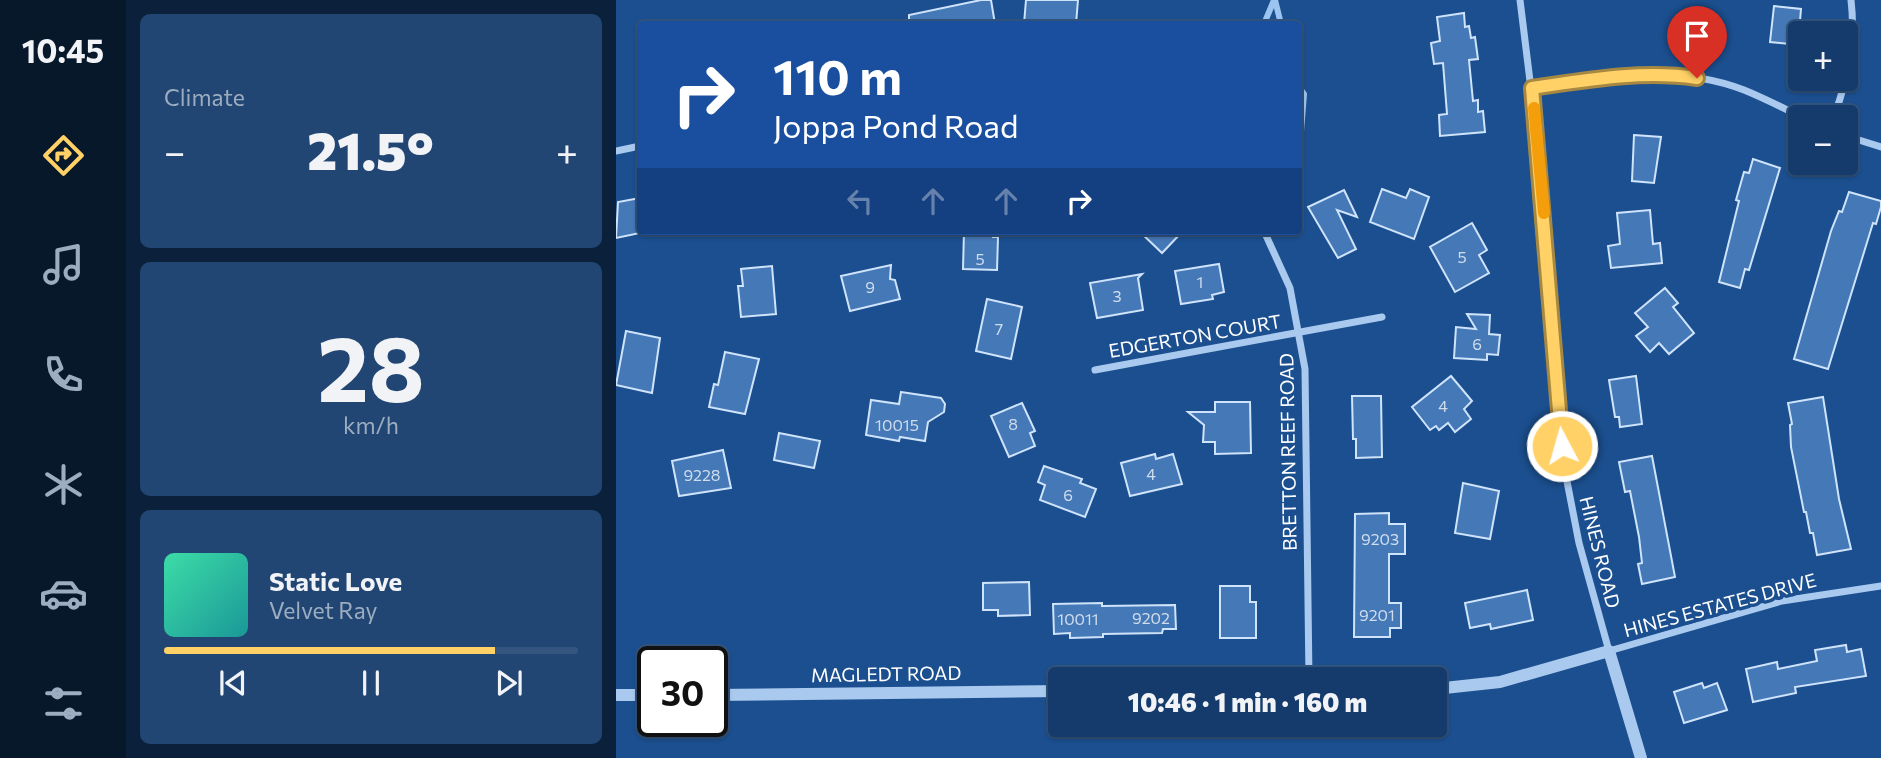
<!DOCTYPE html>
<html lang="en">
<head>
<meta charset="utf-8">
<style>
  :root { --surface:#143b6b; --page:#214673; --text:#f1f3f6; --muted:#9dadc1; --line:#33557e; --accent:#ffd166 }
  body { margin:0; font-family:Commissioner,sans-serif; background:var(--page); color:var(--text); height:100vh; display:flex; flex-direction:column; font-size:26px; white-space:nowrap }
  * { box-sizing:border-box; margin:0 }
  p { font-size:23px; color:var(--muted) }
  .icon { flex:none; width:38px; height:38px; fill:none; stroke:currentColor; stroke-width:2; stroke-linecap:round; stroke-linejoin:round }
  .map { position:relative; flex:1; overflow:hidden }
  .sheet { display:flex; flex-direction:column; gap:14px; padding:14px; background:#0b203b; width:490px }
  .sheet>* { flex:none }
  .top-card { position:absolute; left:21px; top:21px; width:665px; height:214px; border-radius:7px; box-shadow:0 2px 5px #0004,0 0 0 2px var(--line); background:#1a4fa0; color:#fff; overflow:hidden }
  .tools { position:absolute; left:1172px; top:21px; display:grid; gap:14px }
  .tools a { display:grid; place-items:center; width:70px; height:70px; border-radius:7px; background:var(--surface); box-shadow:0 2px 5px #0004,0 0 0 2px var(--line); font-size:35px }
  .speed { position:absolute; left:21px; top:646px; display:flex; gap:14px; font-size:35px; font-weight:700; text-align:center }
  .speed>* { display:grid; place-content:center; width:91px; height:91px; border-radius:50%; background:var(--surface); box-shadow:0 2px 5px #0004,0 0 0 2px var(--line); line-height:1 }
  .speed .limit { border:4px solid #111; border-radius:10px; background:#fff; color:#111 }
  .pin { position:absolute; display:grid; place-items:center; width:60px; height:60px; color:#fff; margin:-72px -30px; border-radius:50% 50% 50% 0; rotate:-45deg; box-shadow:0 0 7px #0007 }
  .pin .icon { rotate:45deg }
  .me { position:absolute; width:77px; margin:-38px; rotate:354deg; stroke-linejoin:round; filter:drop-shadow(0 0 5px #0008) }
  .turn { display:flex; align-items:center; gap:24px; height:147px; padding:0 21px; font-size:32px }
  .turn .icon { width:91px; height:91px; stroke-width:2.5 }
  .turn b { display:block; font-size:49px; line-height:60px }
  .lanes { display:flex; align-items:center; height:66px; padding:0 21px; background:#0003; justify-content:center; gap:35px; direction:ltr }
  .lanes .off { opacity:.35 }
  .big { font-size:52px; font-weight:800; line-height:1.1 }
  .sheet .card { flex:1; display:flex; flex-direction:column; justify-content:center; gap:10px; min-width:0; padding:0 24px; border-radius:10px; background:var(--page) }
  .sheet .dial { align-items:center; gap:0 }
  .dial b { font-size:91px; line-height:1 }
  .song { display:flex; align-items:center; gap:21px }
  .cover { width:84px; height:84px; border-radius:10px; background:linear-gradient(135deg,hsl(160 70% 55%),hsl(180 70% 35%)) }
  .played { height:7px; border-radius:4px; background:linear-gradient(90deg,var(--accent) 80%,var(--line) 80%) }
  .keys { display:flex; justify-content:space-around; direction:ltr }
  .heat { display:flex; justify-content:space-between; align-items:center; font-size:38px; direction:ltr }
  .trip { position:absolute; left:432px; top:667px; width:399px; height:70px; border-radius:7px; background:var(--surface); box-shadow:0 2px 5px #0004,0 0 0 2px var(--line); font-weight:800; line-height:70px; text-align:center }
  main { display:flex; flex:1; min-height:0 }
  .menu { display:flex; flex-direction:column; width:126px; justify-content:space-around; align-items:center; background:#08182b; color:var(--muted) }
  .menu .icon { width:49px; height:49px }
  .menu .selected { color:var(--accent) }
  .menu b { font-size:32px; color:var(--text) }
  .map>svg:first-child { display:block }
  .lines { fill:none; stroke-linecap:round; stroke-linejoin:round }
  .stream { stroke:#9cc4f0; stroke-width:6 }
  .building { fill:#4478b7; stroke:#cfe3fa; stroke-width:2 }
  .minor { stroke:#a9c9ee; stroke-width:7 }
  .tertiary { stroke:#a9c9ee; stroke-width:12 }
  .route-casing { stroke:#a68842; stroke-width:18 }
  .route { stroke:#ffd166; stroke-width:12 }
  .slow { stroke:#f59e0b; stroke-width:12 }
  .labels { text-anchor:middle; stroke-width:7; stroke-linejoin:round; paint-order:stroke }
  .number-label { font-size:16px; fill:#d0dded }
  .street-label { font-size:19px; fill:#fff; stroke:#1b4f8f }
</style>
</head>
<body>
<main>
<nav class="menu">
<b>10:45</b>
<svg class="icon selected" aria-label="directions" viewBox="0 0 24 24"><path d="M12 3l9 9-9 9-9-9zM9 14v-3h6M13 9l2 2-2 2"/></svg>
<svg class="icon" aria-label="music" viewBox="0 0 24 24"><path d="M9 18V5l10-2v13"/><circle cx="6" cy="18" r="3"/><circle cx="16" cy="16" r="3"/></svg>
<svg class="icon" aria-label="phone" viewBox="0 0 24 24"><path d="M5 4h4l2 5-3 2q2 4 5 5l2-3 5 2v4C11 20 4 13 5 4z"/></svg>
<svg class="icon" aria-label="climate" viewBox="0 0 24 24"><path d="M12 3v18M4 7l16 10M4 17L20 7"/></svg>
<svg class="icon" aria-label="car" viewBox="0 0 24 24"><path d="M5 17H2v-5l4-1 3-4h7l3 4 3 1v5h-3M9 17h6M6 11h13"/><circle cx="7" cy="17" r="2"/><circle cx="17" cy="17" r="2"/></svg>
<svg class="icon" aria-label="filters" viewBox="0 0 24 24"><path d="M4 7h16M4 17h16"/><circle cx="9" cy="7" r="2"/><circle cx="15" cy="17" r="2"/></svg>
</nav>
<section class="sheet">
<div class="card"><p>Climate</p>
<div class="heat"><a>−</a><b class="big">21.5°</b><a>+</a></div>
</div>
<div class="card dial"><b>28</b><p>km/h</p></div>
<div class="card">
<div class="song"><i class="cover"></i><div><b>Static Love</b><p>Velvet Ray</p></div></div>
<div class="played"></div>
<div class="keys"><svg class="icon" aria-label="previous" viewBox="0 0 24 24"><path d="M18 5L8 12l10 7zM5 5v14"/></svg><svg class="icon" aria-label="pause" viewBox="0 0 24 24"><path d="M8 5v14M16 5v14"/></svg><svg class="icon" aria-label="next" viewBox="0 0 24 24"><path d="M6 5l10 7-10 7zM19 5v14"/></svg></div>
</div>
</section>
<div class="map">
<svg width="1265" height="758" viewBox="0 0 1265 758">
  <rect width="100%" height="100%" fill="#1b4f8f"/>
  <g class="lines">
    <g class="stream">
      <path d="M659,0L665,24"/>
      <path d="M648,24L658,0"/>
      <path d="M682,86L688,94L683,156"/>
    </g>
  </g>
  <g class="building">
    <path d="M365,0H375L379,24H293V15Z"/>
    <path d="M410,0H462L460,24H408Z"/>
    <path d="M1158,6L1185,9L1182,45L1154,42Z"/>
    <path d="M848,13L849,27L853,26L855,38L859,37L862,59L853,60L857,101L862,100V112L867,111L869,132L824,136L823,115L831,114L827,63L818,64L815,43L824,41L821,17Z"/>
    <path d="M1018,135L1045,137L1038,183L1016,181Z"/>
    <path d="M1137,159L1164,168L1133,270L1129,269L1124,288L1103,282L1123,201L1120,200L1128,172L1133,173Z"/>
    <path d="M766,189L790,198L794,189L813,197L798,239L754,222Z"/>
    <path d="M728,190L741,217L721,210L740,249L722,258L692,207Z"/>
    <path d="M1233,192L1265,201V207L1260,224L1257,223L1212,369L1178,359L1215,231L1223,211L1226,212Z"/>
    <path d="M24,198V233L0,238L2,202Z"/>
    <path d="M1034,210L1037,244L1044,243L1046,263L995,268L992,246L1004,244L1001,213Z"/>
    <path d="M856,223L871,250L863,255L873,273L839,292L814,247Z"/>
    <path d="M348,231H377V237H382L381,270L347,269Z"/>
    <path d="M523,231H567L546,253Z"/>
    <path d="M603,264L608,292L596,295L597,299L565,304L559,271Z"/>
    <path d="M275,265L274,279L279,280L284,299L234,311L225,276Z"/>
    <path d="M156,266L160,314L125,317L122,286H127L125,269Z"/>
    <path d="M526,274L522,278L527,310L481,318L474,283Z"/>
    <path d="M1049,288L1062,303L1057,307L1078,333L1053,354L1043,343L1034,352L1020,336L1032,327L1019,313Z"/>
    <path d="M371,299L406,307L395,359L360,351Z"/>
    <path d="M851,314L874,315L873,334L884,335L882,355L871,354V360L838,358L840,327L860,329Z"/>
    <path d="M10,331L44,338L36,393L0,385Z"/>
    <path d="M109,352L143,359L129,414L93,407L98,384L102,385Z"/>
    <path d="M835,376L856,401L848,409L855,419L839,432L832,423L823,430L820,426L814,430L796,407Z"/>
    <path d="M1020,376L1026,424L1004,427L1003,417H999L993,380Z"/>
    <path d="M285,392L325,398L329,404L328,412L312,422L309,441L284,437L283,441L250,435L255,400L283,404Z"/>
    <path d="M736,396H765L766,457L740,458V439H737Z"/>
    <path d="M1207,397L1223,499L1235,549L1201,555L1197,533H1194L1190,512H1188L1175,447L1174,425L1176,424L1172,403Z"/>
    <path d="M599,402H634L635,453L599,454V442H587L588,425L572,412H599Z"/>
    <path d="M406,403L419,431L414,433L419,446L393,457L375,416Z"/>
    <path d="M163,433L204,441L198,468L158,460Z"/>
    <path d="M107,450L115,488L63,496L56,461Z"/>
    <path d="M539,454L540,459L557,454L566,484L514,496L505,463Z"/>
    <path d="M1036,456L1059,577L1026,584L1022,564L1026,563L1023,537L1014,491L1009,492L1003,462Z"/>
    <path d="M428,466L466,479L464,483L480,489L469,517L424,500L429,485L422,482Z"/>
    <path d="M847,483L883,491L874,539L839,533Z"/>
    <path d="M773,513V524H789V554H773V603H785V628H774V637H738L739,514Z"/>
    <path d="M413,582L414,615L382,616V610H367V583Z"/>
    <path d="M604,586H634V602H640V638H604Z"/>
    <path d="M911,590L917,620L875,629L874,624L854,628L849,603Z"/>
    <path d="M486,603V606L559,605L560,629H547L546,633L487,634V637L454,638V633L438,634L437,604Z"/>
    <path d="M1230,645L1231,652L1245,649L1250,676L1179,687L1180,693L1137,702L1130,669L1161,662L1162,669L1201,661L1199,650Z"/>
    <path d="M1086,683L1088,688L1101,683L1111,710L1068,723L1058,692Z"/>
  </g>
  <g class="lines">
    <g class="minor">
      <path d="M904,0L924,162L948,466L963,543L993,651L1166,601L1265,586"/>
      <path d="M916,88C987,78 1059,63 1128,90C1148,98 1167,108 1186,117"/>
      <path d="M1218,117C1232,77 1240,43 1235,0"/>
      <path d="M1230,136L1265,147"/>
      <path d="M0,151L24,146"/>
      <path d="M648,231L674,288L689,369L693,679"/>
      <path d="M479,370L766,317"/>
    </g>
    <g class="tertiary">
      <path d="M819,689L884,682L993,651L1025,758"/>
      <path d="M0,695H37"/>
      <path d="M96,695L444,691"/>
    </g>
  </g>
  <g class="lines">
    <defs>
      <path id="route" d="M946,446L916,88C971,80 1025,70 1081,78"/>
    </defs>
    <use href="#route" class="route-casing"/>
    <use href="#route" class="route"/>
    <path class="slow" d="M918,108L928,213"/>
  </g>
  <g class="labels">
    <g class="number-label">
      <text x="846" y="263">5</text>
      <text x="364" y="265">5</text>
      <text x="584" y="288">1</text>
      <text x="254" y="293">9</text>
      <text x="501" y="302">3</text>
      <text x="383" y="335">7</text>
      <text x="861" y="350">6</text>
      <text x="827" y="412">4</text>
      <text x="397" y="430">8</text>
      <text x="281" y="431">10015</text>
      <text x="535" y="480">4</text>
      <text x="86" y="481">9228</text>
      <text x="452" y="501">6</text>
      <text x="764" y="545">9203</text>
      <text x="761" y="621">9201</text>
      <text x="535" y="624">9202</text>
      <text x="462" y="625">10011</text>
    </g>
    <g class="street-label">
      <text transform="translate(579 336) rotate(-10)" y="7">EDGERTON COURT</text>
      <text transform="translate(672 452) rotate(-91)" y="7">BRETTON REEF ROAD</text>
      <text transform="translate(984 552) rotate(76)" y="7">HINES ROAD</text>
      <text transform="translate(1104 605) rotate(-15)" y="7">HINES ESTATES DRIVE</text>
      <text transform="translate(270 674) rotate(-1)" y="7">MAGLEDT ROAD</text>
    </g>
  </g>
</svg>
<div class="tools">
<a>+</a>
<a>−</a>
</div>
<div class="speed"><div class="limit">30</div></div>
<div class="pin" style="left:1081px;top:78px;background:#d93025"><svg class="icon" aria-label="arrive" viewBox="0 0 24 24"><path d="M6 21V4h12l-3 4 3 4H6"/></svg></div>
<svg class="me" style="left:946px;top:446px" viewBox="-20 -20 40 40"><circle r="17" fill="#ffd166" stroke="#fff" stroke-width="3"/><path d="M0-11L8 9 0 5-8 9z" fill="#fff"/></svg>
<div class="trip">10:46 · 1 min · 160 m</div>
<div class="top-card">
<div class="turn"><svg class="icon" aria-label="right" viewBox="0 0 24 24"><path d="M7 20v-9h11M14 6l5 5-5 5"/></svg><div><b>110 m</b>Joppa Pond Road</div></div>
<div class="lanes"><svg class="icon off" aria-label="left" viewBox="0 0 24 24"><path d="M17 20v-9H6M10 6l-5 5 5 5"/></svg><svg class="icon off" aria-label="ahead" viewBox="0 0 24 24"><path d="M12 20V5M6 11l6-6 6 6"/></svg><svg class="icon off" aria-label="ahead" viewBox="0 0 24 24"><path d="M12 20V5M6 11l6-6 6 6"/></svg><svg class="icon" aria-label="right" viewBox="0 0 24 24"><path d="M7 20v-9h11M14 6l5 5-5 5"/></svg></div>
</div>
</div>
</main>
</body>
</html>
